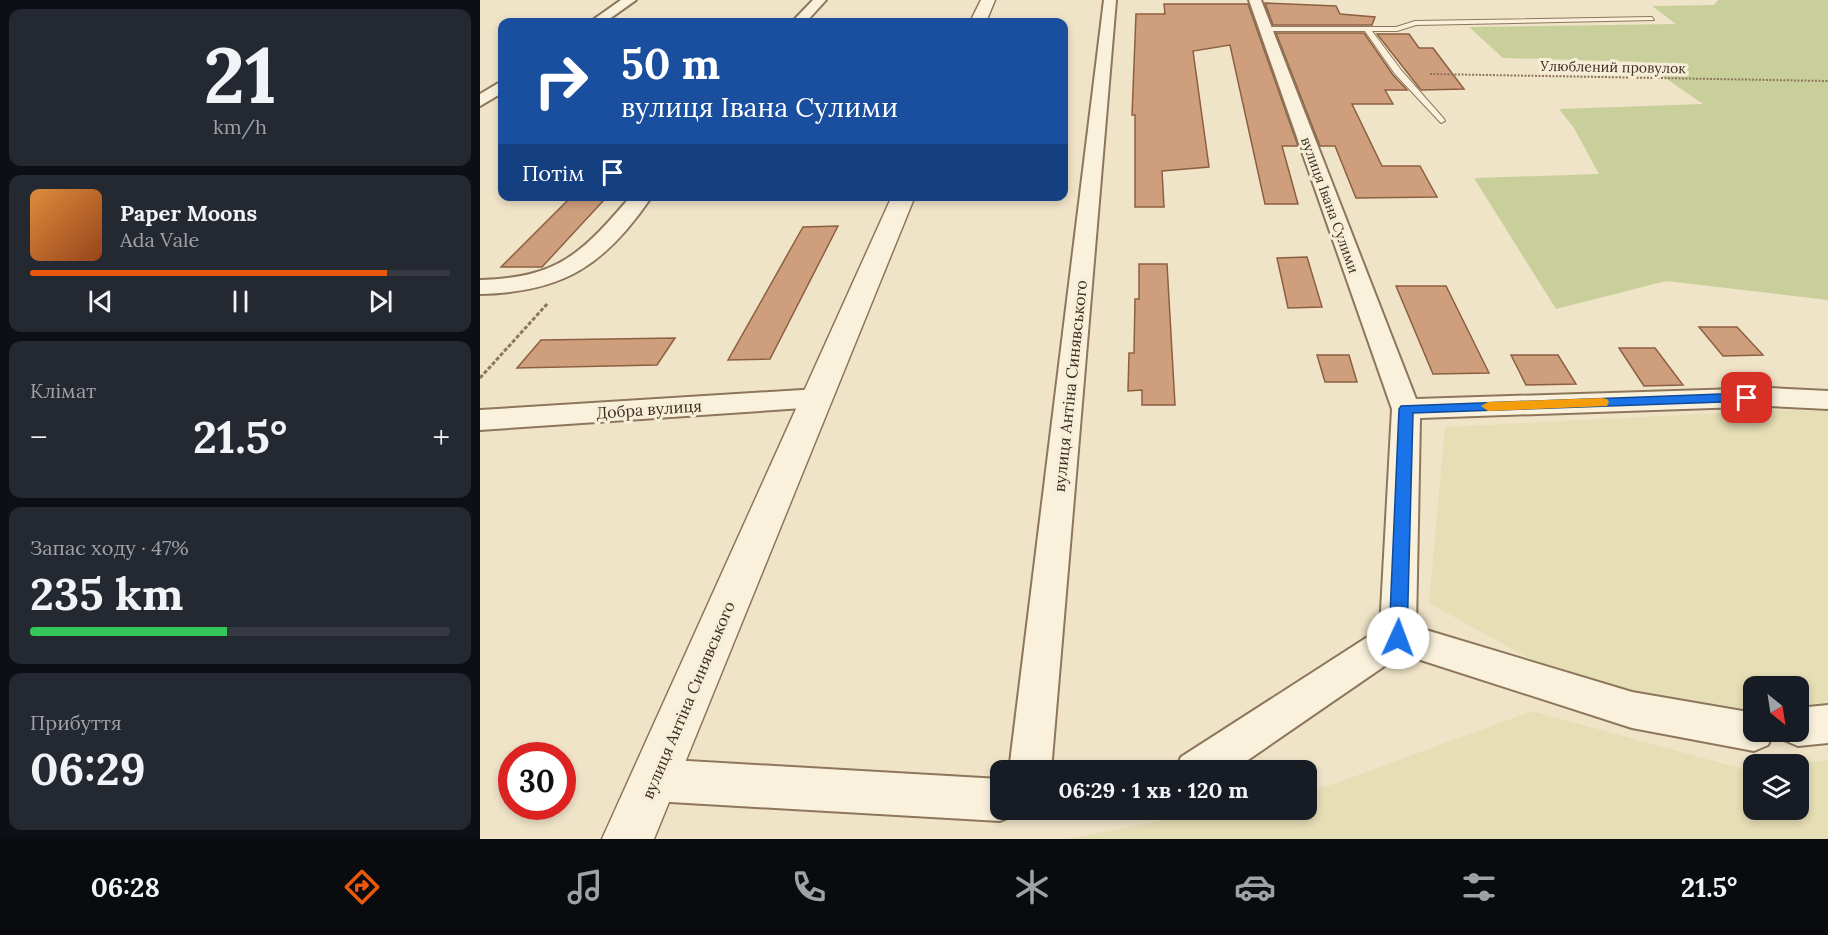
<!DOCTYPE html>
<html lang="uk">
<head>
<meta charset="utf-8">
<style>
  :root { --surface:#171b24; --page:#242831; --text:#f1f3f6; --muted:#9ea1a6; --line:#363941; --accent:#ea580c }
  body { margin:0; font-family:Lora,serif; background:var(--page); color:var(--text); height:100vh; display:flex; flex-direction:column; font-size:22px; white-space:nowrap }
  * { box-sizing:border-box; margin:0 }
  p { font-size:20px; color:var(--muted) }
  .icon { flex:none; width:33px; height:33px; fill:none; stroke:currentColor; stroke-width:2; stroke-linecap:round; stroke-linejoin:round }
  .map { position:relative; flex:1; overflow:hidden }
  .sheet { display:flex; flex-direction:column; gap:9px; padding:9px; background:#0d0f14; width:480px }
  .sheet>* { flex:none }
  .guide { position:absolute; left:18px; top:18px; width:570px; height:183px; border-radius:12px; box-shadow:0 3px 9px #0003; background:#1a4fa0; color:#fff; overflow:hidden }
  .needle { width:39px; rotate:150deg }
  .controls { position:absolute; left:1263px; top:676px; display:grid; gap:12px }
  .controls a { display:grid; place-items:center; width:66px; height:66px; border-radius:12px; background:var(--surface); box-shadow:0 3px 9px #0003; font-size:30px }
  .speed { position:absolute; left:18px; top:742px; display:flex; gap:12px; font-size:30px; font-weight:700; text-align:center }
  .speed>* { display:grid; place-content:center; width:78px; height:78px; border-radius:50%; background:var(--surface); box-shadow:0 3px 9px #0003; line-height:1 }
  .speed .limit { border:9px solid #d22; background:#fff; color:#111 }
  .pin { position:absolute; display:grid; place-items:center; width:51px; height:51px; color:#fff; margin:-26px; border-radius:12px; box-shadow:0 3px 9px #0006 }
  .me { position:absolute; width:66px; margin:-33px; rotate:2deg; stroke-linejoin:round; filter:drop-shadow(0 0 4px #0008) }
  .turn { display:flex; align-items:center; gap:21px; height:126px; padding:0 24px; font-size:27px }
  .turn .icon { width:78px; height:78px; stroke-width:2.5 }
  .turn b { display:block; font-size:42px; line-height:51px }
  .then { display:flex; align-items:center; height:57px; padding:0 24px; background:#0003; gap:12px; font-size:22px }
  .big { font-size:45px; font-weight:800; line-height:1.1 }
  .sheet .tile { flex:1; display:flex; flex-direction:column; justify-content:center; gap:9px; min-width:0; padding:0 21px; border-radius:12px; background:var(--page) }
  .sheet .dial { align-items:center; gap:0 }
  .dial b { font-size:78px; line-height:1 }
  .song { display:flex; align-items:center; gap:18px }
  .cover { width:72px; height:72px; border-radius:9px; background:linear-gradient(135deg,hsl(30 70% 55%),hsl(20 70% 35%)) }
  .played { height:6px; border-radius:3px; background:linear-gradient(90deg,var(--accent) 85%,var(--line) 85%) }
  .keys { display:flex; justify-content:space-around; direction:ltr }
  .heat { display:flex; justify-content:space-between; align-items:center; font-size:33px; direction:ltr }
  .charge { height:9px; border-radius:4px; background:linear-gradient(90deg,#34c759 47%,var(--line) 0) }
  .trip { position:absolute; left:510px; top:760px; width:327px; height:60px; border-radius:12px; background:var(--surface); box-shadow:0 3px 9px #0003; font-weight:800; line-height:60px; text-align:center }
  .dock { display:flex; height:96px; justify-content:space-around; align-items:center; background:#090b0e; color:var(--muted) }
  .dock .icon { width:42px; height:42px }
  .dock .active { color:var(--accent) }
  .dock b { font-size:27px; color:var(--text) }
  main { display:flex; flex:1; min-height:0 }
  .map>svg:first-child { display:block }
  .farmland { fill:#e6deb5 }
  .green { fill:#c9cf9b }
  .building { fill:#cf9f7d; stroke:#8d5f41; stroke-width:1.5 }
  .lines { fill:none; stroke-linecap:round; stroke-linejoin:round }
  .service-casing { stroke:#8d765c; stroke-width:2 }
  .minor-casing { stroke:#8d765c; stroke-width:4 }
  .tertiary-casing { stroke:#8d765c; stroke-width:3 }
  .path-far1 { stroke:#8d765c; stroke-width:2; stroke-dasharray:2 1.5; stroke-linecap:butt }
  .path { stroke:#8d765c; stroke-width:3; stroke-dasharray:4 2; stroke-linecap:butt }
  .service { fill:#faf1dc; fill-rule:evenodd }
  .minor { fill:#faf1dc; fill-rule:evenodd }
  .tertiary { fill:#faf1dc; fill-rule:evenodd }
  .route { fill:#1a73e8; stroke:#114b97; stroke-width:1.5 }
  .slow { fill:#f59e0b }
  .labels { text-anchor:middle; stroke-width:6; stroke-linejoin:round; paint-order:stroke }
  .far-street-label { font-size:14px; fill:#3d2e20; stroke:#f7eed8 }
  .street-label { font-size:16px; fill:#3d2e20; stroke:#f7eed8 }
</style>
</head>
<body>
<main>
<section class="sheet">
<div class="tile dial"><b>21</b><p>km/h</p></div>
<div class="tile">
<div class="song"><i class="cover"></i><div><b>Paper Moons</b><p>Ada Vale</p></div></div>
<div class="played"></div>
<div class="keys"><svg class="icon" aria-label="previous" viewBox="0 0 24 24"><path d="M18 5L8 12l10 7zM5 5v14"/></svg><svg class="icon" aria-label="pause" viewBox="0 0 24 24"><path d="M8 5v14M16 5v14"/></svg><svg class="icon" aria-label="next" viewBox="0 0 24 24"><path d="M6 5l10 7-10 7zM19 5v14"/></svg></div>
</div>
<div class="tile"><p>Клімат</p>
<div class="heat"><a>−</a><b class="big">21.5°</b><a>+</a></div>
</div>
<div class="tile"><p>Запас ходу · 47%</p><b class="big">235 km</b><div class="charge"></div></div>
<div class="tile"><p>Прибуття</p><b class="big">06:29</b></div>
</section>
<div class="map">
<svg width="1348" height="839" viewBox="0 0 1348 839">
  <rect width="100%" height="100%" fill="#f0e4c8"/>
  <g class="farmland">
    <path d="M1300,410L1348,411V712L1319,714L1318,687H1274L1273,717L1084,678L949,603L965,427Z"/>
    <path d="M1052,711L1263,769L1273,768L1274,810H1318V765H1300L1348,760V839H588L735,810H826L827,790L851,785Z"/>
  </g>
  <path class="green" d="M1238,0H1348V300L1186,281L1076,309L994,178L1119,174L1094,128L1079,109L1223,104L1162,62L1023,58L989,27L1196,24L1172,6L1234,5Z"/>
  <g class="building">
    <path d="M785,3L856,6L860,14L895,17L892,25H793Z"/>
    <path d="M684,4H768L818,146H802L818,204H785L750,45L713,51L729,167L682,171L684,207H655V115H652L656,14H685Z"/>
    <path d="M796,33H884L913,75L927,90H905L913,104H872L902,166H940L957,197L876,198L855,146H840Z"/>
    <path d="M897,34H929L939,48H953L984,89L941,90Z"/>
    <path d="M92,196H121L124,200L62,267H21Z"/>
    <path d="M358,226L290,359L248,360L323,227Z"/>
    <path d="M827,257L842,307L808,308L797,258Z"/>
    <path d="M659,264H687L695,405H662V390L648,391L649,353H654L655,299H659Z"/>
    <path d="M916,286H966L1009,373L953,374Z"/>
    <path d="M1219,327H1257L1283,355L1243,356Z"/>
    <path d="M195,338L177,365L37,368L61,340Z"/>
    <path d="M1139,348H1175L1203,385L1164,386Z"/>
    <path d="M837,355H869L877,382H845Z"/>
    <path d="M1031,355H1078L1096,384L1046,385Z"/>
  </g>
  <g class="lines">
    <defs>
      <path id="service" d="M1172,17L1174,20L936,25L917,31H892L921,70L964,119L965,121L961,123L915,74L885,31H786L783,29L786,27H916L935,21Z"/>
      <g id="minor">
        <path d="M141,0H156L125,22H110Z"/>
        <path d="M333,0H346L326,22H312Z"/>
        <path d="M624,0H636L571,771H529Z"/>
        <path d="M769,0H781L936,399L1290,388L1348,391V409L1290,406L940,418L936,627L1152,692L1274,713V732H1294L1288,745L1274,751L1152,728L922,654L752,771H695L701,757L900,629L912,409Z"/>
        <path d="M22,81V93L0,106V94Z"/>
        <path d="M151,196H172C125,265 84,292 0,294V280C79,278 102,253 151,196Z"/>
        <path d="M338,389L348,392L352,398L348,404L338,407L0,430V410Z"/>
        <path d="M1348,705V743L1318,746L1304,740L1300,732H1318V708Z"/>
        <path d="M173,759L520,779V810H537L535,815L520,821L173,801L158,795L152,780L158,765Z"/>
      </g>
      <g id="tertiary">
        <path d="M501,0H515L506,22H490Z"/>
        <path d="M412,196H435L174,839H122Z"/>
      </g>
    </defs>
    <use href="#service" class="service-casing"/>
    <use href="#minor" class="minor-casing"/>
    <use href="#tertiary" class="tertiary-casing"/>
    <path class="path-far1" d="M950,74L1348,81"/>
    <path class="path" d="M0,378L68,303"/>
    <use href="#service" class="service"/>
    <use href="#minor" class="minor"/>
    <use href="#tertiary" class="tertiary"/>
  </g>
  <path class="route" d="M1267,393L1271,395L1273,398L1271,401L933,413L927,638L924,643L918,645L912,643L909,638L919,409L921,406Z"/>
  <path class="slow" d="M1122,398L1127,399L1129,402L1127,406L1008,411L1001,406L1008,402Z"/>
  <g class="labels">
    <g class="far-street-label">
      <text transform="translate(1133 67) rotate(1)" y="5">Улюблений провулок</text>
      <text transform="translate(850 205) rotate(70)" y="5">вулиця Івана Сулими</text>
    </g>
    <g class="street-label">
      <text transform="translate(590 386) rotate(-84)" y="6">вулиця Антіна Синявського</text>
      <text transform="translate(169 409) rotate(-4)" y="6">Добра вулиця</text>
      <text transform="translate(208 700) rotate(-67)" y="6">вулиця Антіна Синявського</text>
    </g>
  </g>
</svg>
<div class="controls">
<a><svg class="needle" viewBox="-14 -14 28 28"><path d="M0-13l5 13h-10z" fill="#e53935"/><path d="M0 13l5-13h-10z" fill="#9ea1a6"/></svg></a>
<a><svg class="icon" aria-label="layers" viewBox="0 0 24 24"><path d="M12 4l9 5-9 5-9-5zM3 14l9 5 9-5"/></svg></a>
</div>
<div class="speed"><div class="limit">30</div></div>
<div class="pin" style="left:1267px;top:398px;background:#d93025"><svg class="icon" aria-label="arrive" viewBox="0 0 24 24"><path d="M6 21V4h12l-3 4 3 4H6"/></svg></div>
<svg class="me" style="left:918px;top:638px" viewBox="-20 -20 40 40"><circle r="19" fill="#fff"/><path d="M0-13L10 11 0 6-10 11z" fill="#1a73e8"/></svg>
<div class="trip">06:29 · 1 хв · 120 m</div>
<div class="guide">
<div class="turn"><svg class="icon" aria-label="right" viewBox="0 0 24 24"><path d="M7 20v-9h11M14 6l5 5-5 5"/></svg><div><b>50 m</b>вулиця Івана Сулими</div></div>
<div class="then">Потім<svg class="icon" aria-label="arrive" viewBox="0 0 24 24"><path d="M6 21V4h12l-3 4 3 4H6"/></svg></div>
</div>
</div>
</main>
<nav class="dock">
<b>06:28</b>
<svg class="icon active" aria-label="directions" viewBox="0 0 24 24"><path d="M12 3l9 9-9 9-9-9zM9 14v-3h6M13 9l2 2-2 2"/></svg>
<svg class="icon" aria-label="music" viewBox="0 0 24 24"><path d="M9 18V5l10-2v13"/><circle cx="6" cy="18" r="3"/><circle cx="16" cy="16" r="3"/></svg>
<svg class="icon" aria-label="phone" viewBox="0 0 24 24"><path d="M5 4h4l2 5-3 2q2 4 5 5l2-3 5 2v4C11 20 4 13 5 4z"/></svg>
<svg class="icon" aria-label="climate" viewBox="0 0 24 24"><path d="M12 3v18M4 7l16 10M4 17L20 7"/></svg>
<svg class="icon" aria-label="car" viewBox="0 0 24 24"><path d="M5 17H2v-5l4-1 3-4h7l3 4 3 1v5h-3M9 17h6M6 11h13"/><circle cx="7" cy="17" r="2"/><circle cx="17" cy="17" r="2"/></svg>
<svg class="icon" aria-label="filters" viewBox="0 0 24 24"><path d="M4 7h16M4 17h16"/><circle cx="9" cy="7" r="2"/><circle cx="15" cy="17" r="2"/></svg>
<b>21.5°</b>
</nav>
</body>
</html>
